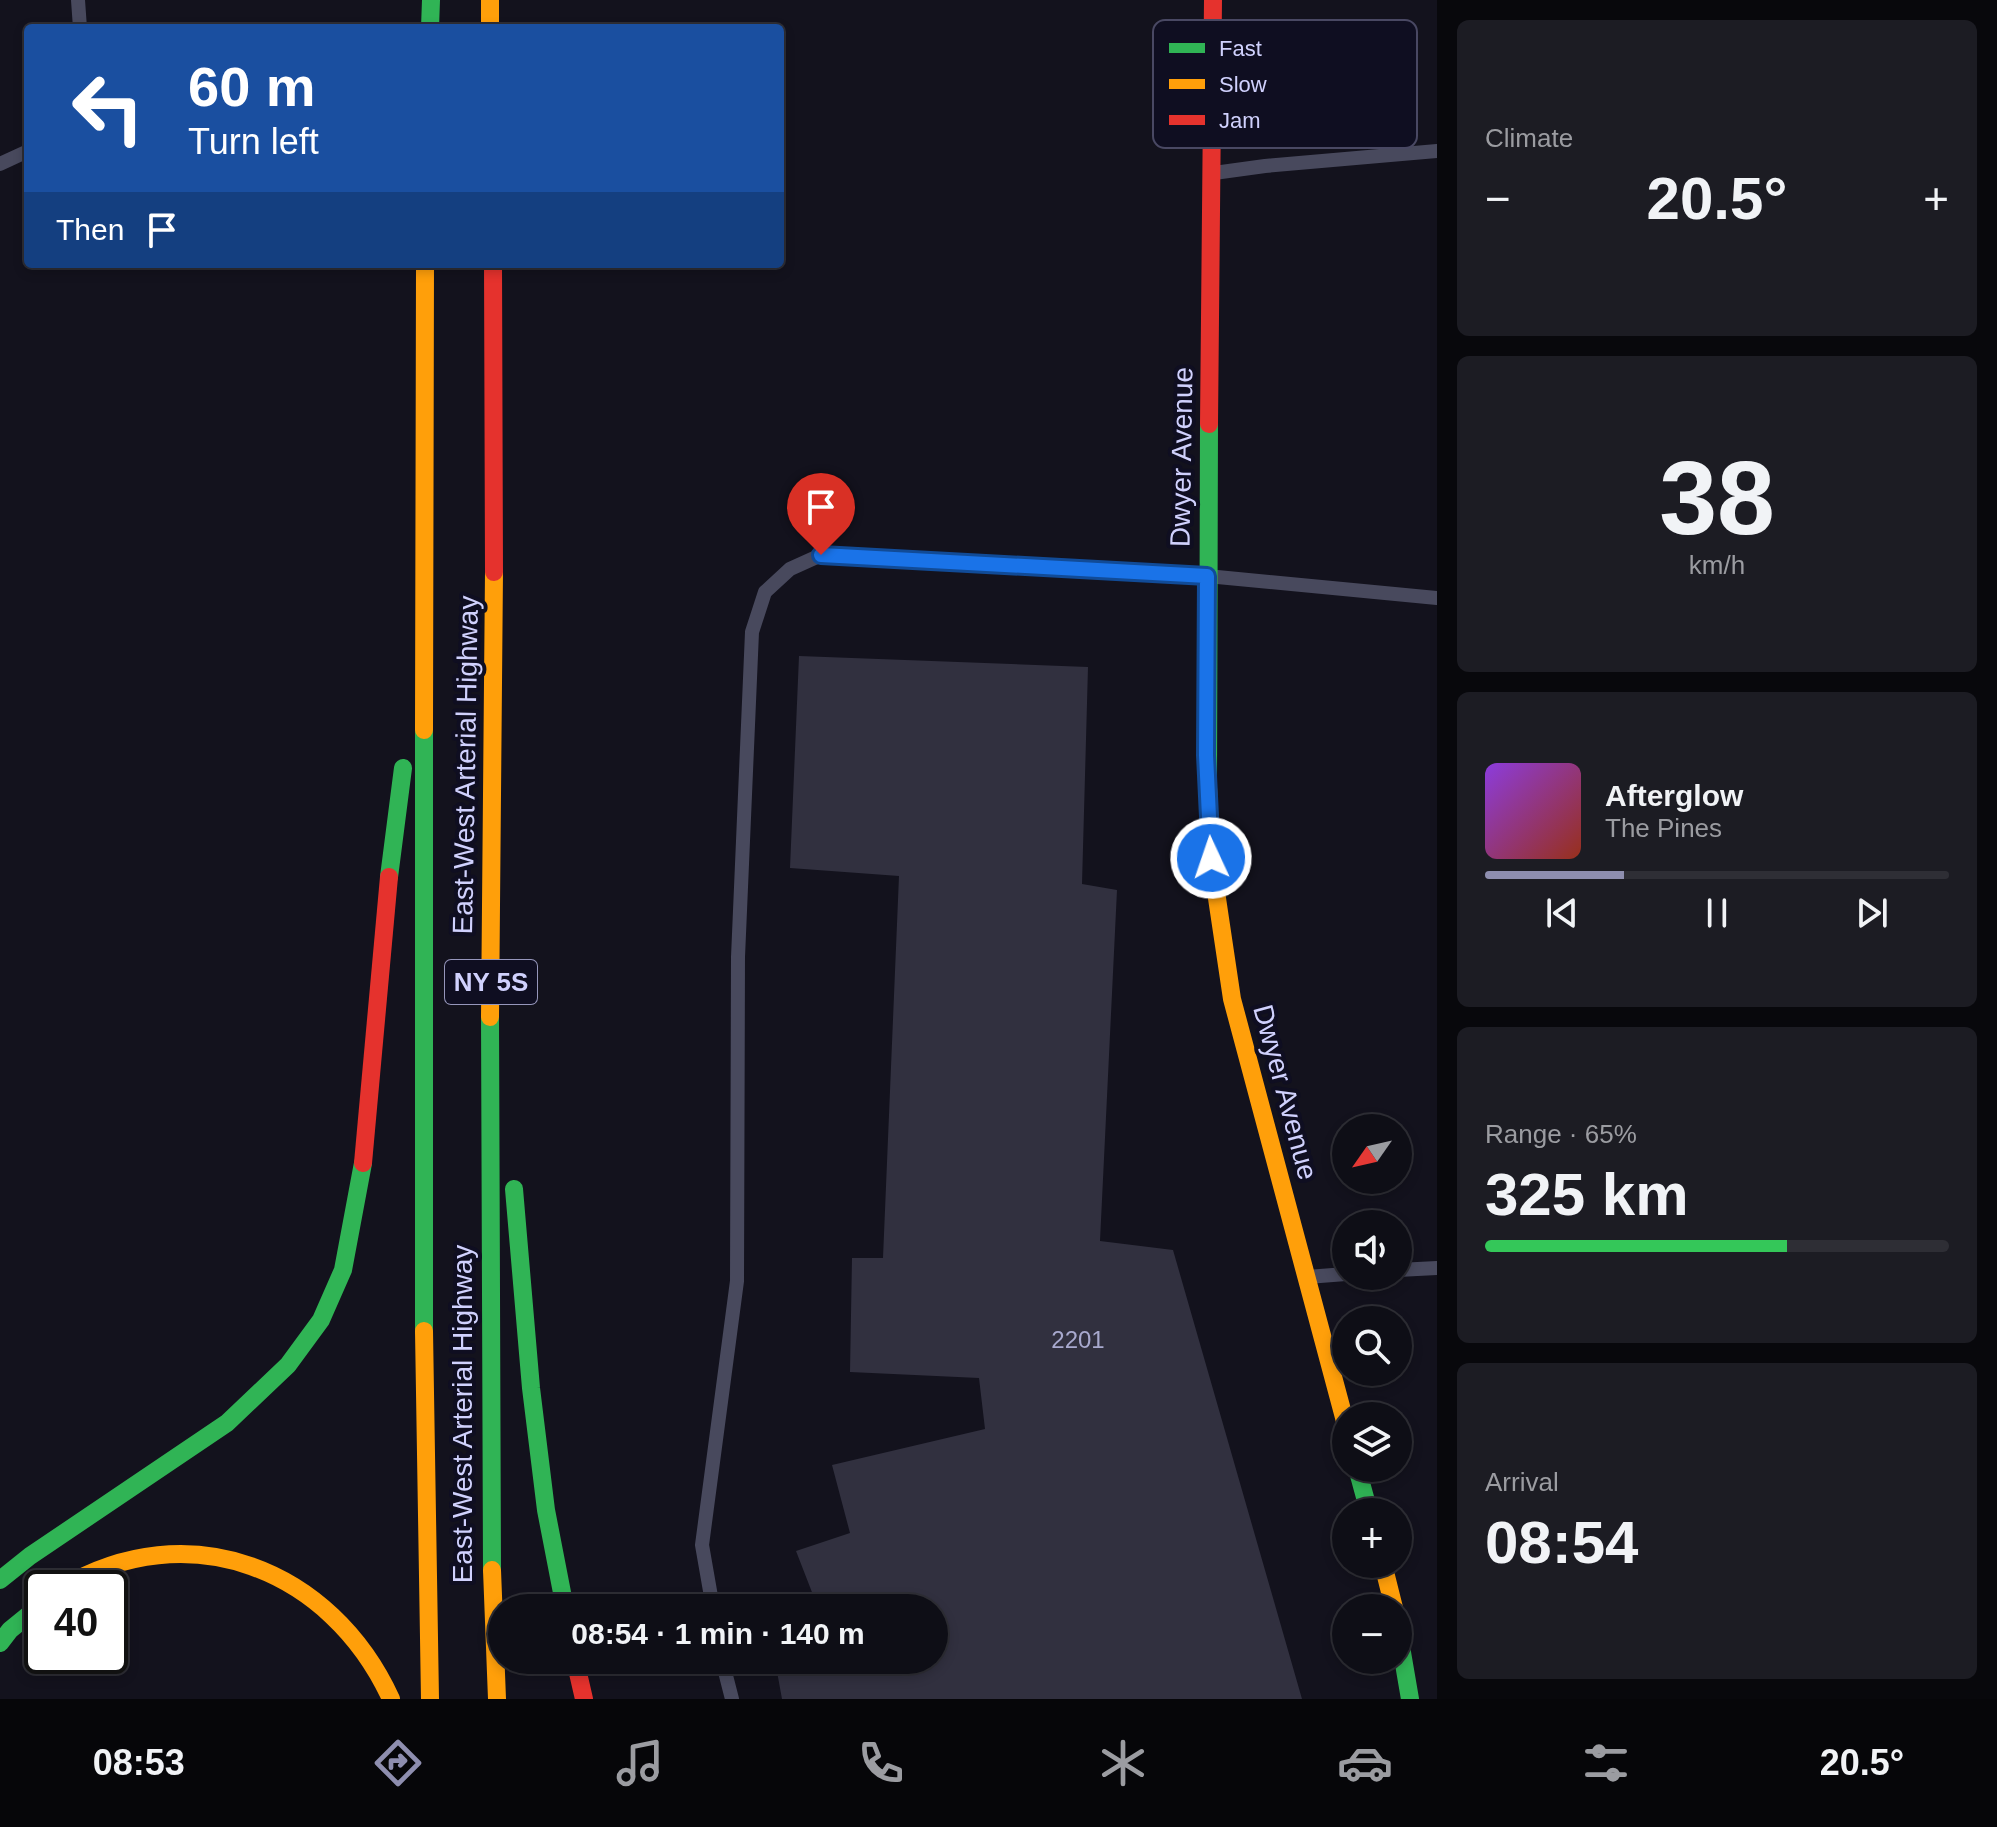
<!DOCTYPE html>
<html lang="en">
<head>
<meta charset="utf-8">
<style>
  :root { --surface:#0e0e16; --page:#1c1c23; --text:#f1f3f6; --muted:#9b9ca1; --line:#2e2e35; --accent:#8e8eaf }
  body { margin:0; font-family:Arial,sans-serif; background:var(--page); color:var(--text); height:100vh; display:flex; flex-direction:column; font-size:30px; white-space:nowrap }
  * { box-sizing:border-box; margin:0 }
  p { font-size:26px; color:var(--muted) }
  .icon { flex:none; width:44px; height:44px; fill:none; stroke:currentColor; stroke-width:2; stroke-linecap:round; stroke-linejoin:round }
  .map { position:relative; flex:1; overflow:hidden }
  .side { display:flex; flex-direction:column; gap:20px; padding:20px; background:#08080c; width:560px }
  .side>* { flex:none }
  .hud { position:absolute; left:24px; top:24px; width:760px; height:244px; border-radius:8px; box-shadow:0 4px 12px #0003,0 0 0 2px var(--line); background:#1a4fa0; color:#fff; overflow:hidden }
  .needle { width:52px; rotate:236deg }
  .fabs { position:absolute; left:1332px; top:1114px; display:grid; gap:16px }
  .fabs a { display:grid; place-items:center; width:80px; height:80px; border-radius:50%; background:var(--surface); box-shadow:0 4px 12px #0003,0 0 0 2px var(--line); font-size:40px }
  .speed { position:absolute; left:24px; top:1570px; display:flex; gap:16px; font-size:40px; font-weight:700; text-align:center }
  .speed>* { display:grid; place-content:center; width:104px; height:104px; border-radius:50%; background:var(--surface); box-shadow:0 4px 12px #0003,0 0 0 2px var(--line); line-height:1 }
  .speed .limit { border:4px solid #111; border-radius:12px; background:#fff; color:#111 }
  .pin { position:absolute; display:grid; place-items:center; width:68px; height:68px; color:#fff; margin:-82px -34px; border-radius:50% 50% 50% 0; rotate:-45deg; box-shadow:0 0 8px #0007 }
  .pin .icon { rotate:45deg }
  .me { position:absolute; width:88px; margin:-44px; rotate:357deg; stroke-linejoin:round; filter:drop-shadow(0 0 6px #0008) }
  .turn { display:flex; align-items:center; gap:28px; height:168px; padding:0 32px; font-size:36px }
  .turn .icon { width:104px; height:104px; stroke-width:2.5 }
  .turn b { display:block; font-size:56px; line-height:68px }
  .then { display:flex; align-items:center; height:76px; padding:0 32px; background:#0003; gap:16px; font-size:30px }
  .big { font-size:60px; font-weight:800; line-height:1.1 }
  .side .card { flex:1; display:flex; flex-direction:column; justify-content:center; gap:12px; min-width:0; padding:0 28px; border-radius:12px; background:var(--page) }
  .side .dial { align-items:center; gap:0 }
  .dial b { font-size:104px; line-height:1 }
  .song { display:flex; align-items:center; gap:24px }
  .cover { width:96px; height:96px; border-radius:12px; background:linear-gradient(135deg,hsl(270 70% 55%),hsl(10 70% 35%)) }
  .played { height:8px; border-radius:4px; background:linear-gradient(90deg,var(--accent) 30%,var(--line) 30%) }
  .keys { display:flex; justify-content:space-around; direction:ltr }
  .heat { display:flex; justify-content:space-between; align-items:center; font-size:44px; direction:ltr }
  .charge { height:12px; border-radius:6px; background:linear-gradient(90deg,#34c759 65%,var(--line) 0) }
  .trip { position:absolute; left:488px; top:1594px; width:460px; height:80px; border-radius:40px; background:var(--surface); box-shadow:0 4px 12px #0003,0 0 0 2px var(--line); font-weight:800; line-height:80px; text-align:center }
  .tab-bar { display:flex; height:128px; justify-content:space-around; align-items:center; background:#060609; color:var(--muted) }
  .tab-bar .icon { width:56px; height:56px }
  .tab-bar .selected { color:var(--accent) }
  .tab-bar b { font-size:36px; color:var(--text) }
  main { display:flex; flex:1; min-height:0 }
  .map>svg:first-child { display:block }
  .building { fill:#31303f }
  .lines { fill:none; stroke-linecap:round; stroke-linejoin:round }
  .lane { stroke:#48495d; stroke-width:14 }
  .fast { stroke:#30b455; stroke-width:18 }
  .slow { stroke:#ff9f0a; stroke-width:18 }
  .jam { stroke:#e5322d; stroke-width:18 }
  .route-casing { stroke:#114b97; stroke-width:20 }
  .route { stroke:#1a73e8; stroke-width:14 }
  .labels { text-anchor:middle; stroke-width:8; stroke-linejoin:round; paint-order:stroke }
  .number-label { font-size:24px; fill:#a8a9ce }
  .shield { fill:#0f0e21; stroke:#9696bb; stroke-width:2 }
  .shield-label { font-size:26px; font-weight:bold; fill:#d0d1fd }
  .street-label { font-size:28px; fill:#d0d1fd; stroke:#0f0e21 }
  .key { fill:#0f0e21; stroke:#494863; stroke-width:2 }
  .key-label { font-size:22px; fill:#d0d1fd }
</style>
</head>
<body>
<main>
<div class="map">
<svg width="1437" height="1699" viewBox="0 0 1437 1699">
  <rect width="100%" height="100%" fill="#13121d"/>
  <path class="building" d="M799,656L1088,667L1082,884L1117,890L1100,1241L1173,1250L1302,1699H782L776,1666L739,1668L738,1660H934V1608L780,1606L815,1600L796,1551L850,1533L832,1465L985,1429L979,1378L850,1372L852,1258H883L899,876L790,868Z"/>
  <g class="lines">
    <g class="lane">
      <path d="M78,0L80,28"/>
      <path d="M0,164L28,151"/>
      <path d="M1214,173L1265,166L1437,151"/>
      <path d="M1398,1270L1437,1268"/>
      <path d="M1307,1277L1346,1274"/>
      <path d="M713,1608L702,1545L737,1281L738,957L752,632L765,592L790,569L821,555L1207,576L1437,598"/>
      <path d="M722,1660L732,1699"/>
    </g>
    <g class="fast">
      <path d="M430,28L431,0"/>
      <path d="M1208,787L1209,424"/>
      <path d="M389,877L403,768"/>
      <path d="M490,1017L492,1570"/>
      <path d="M514,1189L531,1388L546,1510L565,1608"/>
      <path d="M424,1331V730"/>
      <path d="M1357,1468L1369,1512"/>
      <path d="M0,1580L30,1556L227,1423L288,1365L321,1320L343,1270L363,1163"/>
      <path d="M1398,1629L1410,1699"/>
      <path d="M0,1643L10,1630L42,1604"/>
    </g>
    <g class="slow">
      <path d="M490,0V28"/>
      <path d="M424,730L425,264"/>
      <path d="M1208,787L1211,858L1232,999L1346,1425"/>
      <path d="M490,1017L494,572"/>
      <path d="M424,1331L430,1699"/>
      <path d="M1383,1564L1394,1608"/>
      <path d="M492,1570L497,1699"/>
      <path d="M62,1588C188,1513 331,1568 391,1699"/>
    </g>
    <g class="jam">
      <path d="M493,264L494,572"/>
      <path d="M1209,424L1213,0"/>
      <path d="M363,1163L389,877"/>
      <path d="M575,1660L584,1699"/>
    </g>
  </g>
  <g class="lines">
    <defs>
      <path id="route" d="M821,555L1207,576L1206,755L1211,858"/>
    </defs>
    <use href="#route" class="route-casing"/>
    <use href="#route" class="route"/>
  </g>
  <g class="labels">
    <g class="number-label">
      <text x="1078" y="1348">2201</text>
    </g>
    <rect class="shield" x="445" y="960" width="92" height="44" rx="6"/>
    <g class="shield-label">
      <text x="491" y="991">NY 5S</text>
    </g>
    <g class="street-label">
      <text transform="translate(1181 457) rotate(-89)" y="10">Dwyer Avenue</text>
      <text transform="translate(465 765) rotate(-89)" y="10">East-West Arterial Highway</text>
      <text transform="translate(1286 1092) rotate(75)" y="10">Dwyer Avenue</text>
      <text transform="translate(462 1414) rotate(-90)" y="10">East-West Arterial Highway</text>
    </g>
  </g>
  <rect x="1153" y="20" width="264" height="128" rx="12" class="key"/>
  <rect x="1169" y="43" width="36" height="10" fill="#30b455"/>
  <rect x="1169" y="79" width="36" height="10" fill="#ff9f0a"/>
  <rect x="1169" y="115" width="36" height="10" fill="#e5322d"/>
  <g class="key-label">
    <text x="1219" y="56">Fast</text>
    <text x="1219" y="92">Slow</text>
    <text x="1219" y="128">Jam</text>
  </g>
</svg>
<div class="fabs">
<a><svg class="needle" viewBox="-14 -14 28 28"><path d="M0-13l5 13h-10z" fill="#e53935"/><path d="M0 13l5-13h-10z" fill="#9b9ca1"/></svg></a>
<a><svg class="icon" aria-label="sound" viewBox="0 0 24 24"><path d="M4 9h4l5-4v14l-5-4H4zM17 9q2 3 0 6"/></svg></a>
<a><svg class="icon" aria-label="search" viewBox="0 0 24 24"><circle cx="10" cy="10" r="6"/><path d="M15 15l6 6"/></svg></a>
<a><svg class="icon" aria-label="layers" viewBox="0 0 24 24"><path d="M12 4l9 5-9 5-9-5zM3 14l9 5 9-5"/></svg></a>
<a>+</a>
<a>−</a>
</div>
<div class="speed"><div class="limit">40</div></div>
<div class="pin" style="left:821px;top:555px;background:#d93025"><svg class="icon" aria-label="arrive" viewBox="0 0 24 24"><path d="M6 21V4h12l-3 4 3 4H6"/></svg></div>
<svg class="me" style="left:1211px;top:858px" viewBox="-20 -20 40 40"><circle r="17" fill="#1a73e8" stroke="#fff" stroke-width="3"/><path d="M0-11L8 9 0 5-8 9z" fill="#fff"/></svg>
<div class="trip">08:54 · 1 min · 140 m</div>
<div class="hud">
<div class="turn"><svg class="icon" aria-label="left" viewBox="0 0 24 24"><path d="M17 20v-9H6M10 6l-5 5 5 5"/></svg><div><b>60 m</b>Turn left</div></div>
<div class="then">Then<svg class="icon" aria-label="arrive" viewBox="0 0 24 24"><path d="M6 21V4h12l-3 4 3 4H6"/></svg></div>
</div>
</div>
<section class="side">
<div class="card"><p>Climate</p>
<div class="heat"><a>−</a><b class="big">20.5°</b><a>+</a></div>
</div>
<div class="card dial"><b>38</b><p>km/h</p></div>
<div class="card">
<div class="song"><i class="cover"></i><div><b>Afterglow</b><p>The Pines</p></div></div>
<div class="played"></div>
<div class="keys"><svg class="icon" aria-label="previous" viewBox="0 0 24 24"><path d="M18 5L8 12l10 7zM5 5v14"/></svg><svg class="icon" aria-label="pause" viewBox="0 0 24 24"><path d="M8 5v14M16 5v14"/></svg><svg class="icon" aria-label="next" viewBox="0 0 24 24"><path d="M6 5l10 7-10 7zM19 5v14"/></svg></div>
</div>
<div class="card"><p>Range · 65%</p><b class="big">325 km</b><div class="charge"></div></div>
<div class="card"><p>Arrival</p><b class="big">08:54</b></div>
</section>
</main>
<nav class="tab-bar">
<b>08:53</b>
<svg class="icon selected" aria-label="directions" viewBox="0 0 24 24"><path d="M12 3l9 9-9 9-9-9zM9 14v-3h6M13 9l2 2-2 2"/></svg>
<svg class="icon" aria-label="music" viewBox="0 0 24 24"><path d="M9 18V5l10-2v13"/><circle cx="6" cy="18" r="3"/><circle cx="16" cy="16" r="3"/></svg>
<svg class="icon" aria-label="phone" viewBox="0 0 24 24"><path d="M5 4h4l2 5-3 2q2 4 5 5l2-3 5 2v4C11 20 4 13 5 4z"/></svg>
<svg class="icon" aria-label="climate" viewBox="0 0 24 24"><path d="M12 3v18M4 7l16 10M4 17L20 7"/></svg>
<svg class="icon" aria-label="car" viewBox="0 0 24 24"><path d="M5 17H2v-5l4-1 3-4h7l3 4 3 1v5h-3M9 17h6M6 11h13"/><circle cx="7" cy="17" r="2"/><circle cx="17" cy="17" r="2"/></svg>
<svg class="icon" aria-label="filters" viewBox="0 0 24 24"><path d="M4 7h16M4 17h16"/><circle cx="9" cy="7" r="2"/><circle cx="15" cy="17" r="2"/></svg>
<b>20.5°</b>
</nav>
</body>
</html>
